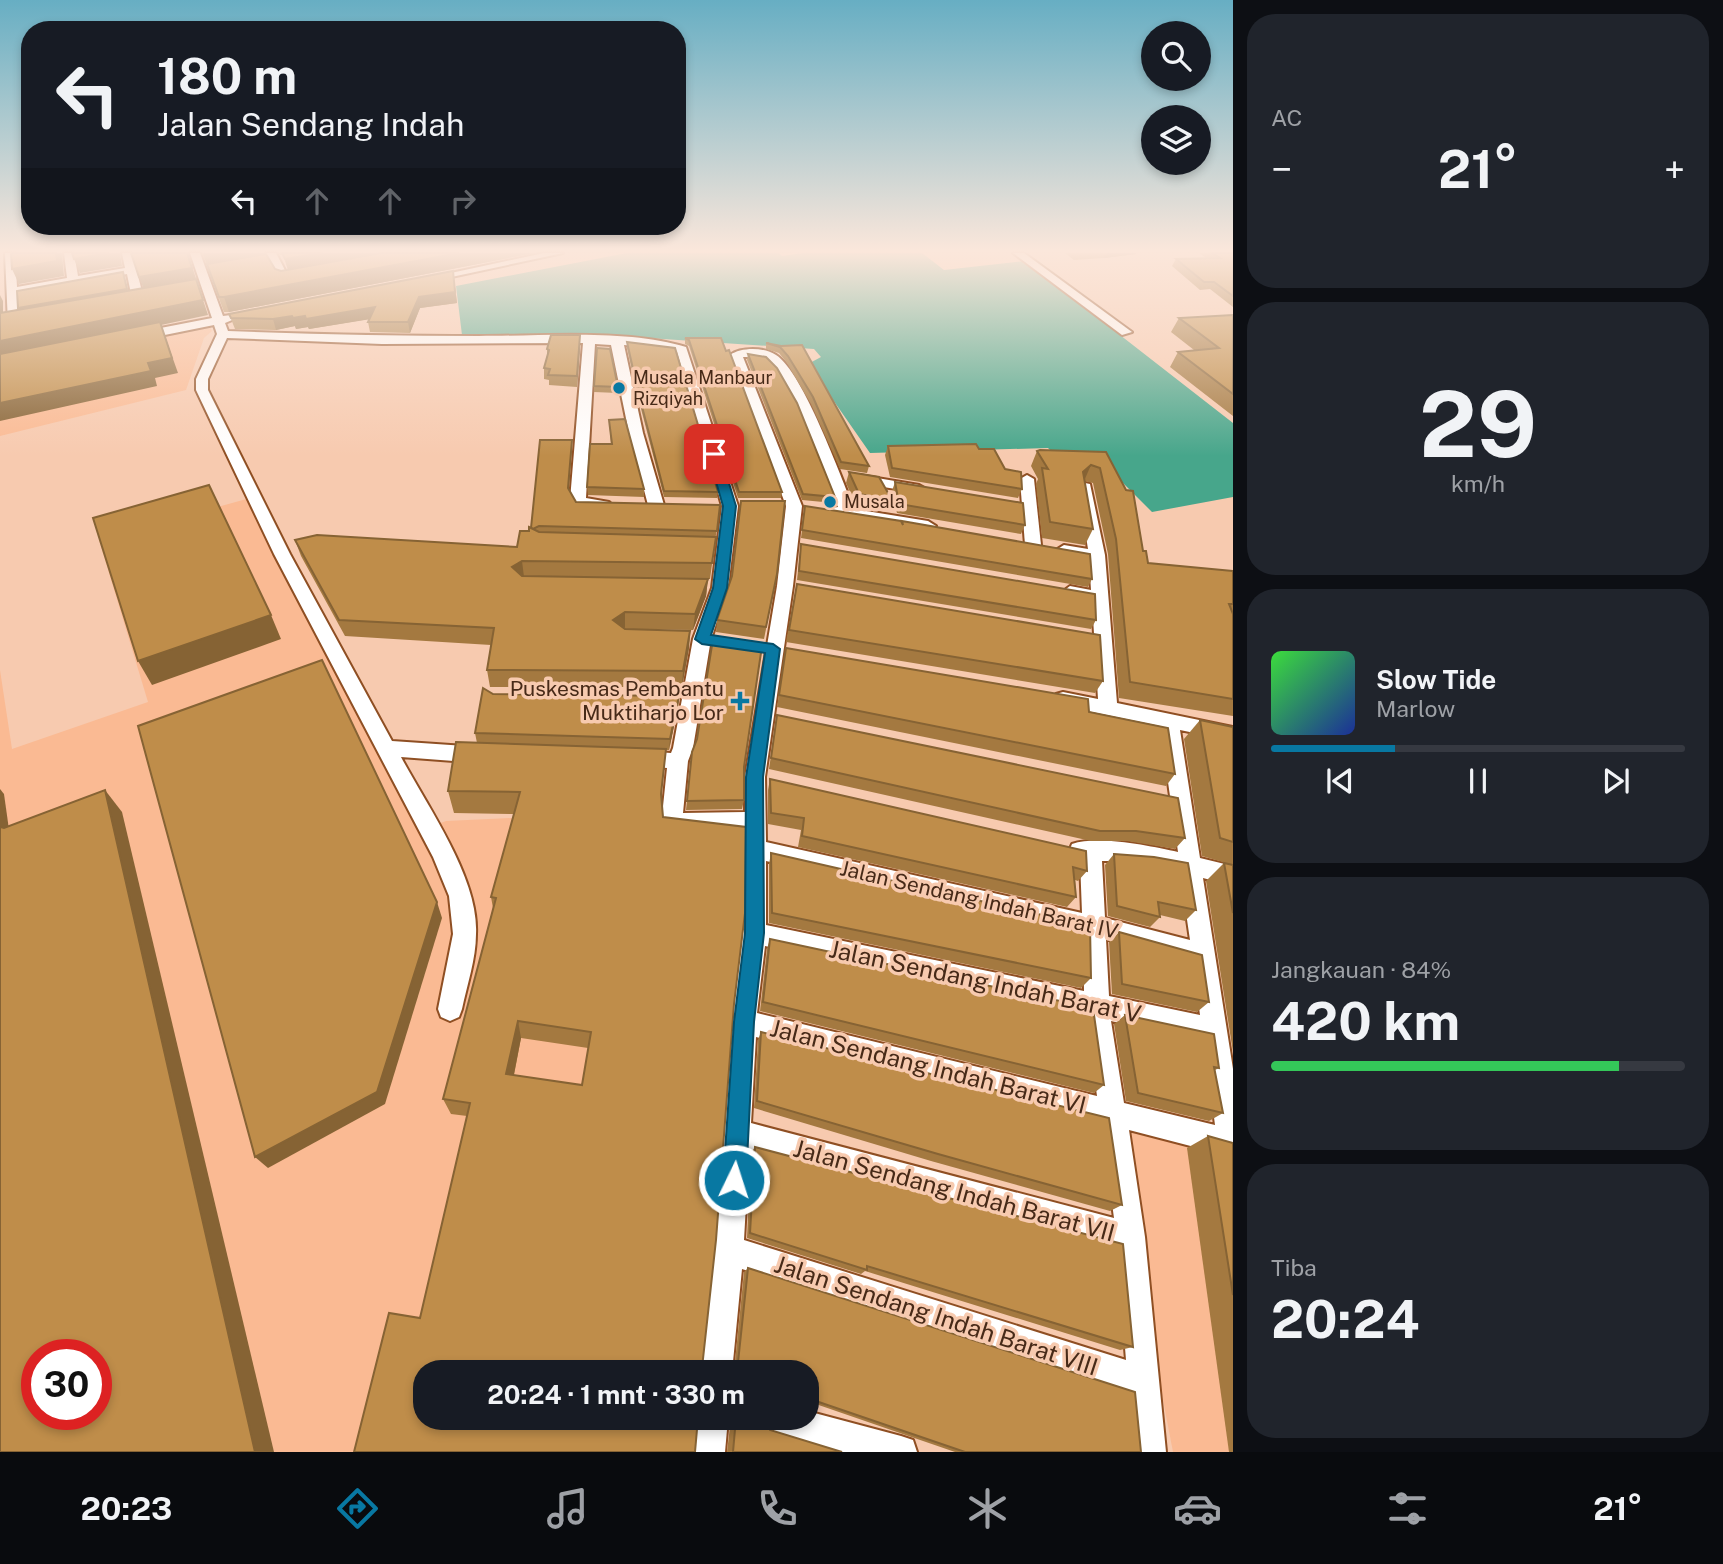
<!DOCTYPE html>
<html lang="id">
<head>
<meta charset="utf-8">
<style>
  :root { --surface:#171b24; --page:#20242c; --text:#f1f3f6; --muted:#9ea1a6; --line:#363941; --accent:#0878a2 }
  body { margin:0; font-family:"Public Sans",sans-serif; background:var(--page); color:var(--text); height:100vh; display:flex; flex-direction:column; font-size:26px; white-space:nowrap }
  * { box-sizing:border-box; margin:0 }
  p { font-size:23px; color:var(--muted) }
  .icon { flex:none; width:38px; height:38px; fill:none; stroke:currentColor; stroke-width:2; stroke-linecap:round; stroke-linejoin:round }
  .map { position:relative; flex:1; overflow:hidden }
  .sheet { display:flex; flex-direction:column; gap:14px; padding:14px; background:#0d0f14; width:490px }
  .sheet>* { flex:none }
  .banner { position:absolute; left:21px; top:21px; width:665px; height:214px; border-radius:28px; box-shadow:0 4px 10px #0003; background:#171b24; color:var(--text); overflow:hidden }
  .tools { position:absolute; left:1141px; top:21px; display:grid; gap:14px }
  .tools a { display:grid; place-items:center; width:70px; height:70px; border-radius:50%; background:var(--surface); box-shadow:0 4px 10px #0003; font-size:35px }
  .speed { position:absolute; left:21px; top:1339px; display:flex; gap:14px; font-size:35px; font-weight:700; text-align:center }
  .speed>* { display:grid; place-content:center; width:91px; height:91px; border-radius:50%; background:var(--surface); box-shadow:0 4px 10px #0003; line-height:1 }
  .speed .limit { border:10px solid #d22; background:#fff; color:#111 }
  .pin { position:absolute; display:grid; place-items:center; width:60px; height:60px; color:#fff; margin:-30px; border-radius:14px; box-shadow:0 4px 10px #0006 }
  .me { position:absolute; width:77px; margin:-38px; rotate:4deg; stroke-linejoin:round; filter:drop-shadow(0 0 5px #0008) }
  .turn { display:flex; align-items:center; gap:24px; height:147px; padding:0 21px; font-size:32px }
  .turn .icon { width:91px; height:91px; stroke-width:2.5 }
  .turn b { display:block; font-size:49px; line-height:60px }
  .lanes { display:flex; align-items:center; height:66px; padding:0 21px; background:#0003; justify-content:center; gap:35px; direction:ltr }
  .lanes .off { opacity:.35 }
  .big { font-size:52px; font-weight:700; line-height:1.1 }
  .sheet .card { flex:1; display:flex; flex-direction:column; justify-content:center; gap:10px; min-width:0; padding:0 24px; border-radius:28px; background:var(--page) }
  .sheet .dial { align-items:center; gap:0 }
  .dial b { font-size:91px; line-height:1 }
  .song { display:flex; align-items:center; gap:21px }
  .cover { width:84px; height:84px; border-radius:10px; background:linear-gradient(135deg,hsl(120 70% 55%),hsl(230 70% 35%)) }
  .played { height:7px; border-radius:4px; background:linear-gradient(90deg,var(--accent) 30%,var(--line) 30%) }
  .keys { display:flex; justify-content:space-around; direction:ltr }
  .heat { display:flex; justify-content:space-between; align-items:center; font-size:38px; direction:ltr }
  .charge { height:10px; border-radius:5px; background:linear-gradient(90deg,#34c759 84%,var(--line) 0) }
  .trip { position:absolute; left:413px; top:1360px; width:406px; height:70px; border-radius:28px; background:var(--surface); box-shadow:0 4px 10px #0003; font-weight:700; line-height:70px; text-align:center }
  .menu { display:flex; height:112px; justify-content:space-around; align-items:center; background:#090b0e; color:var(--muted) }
  .menu .icon { width:49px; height:49px }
  .menu .selected { color:var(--accent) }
  .menu b { font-size:32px; color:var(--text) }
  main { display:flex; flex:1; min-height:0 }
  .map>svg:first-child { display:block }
  .built { fill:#faba93; fill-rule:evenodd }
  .water { fill:#47a68b }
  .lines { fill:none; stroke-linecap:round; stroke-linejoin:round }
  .minor-casing { stroke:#8f4f23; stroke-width:4 }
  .minor { fill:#fff; fill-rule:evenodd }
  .wall { fill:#a47940; fill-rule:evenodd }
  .shaded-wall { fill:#866334 }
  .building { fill:#bf8d4a; stroke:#866334; stroke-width:2; fill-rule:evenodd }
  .route { fill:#0878a2; stroke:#054e69; stroke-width:2 }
  .poi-dot { fill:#0878a2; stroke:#f7caaf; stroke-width:2.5 }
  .labels { text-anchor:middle; stroke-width:7; stroke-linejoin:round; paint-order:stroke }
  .far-poi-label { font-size:18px; fill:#472a18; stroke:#f7caaf; text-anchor:start }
  .poi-label { font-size:21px; fill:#472a18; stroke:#f7caaf; text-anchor:end }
  .street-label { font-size:21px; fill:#472a18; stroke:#f7caaf }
  .near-street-label { font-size:24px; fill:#472a18; stroke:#f7caaf }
</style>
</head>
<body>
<main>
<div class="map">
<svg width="1233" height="1452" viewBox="0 0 1233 1452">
  <rect width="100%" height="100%" fill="#f7caaf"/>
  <g class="built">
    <path d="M209,325L212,331L204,338L186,390L0,436V367Z"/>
    <path d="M250,498L344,686L403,800L422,830L446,821L512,818L748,849L709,1372H425V1418H705L703,1452H0V670L12,749L148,702L99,540ZM37,1354H96V1414H37Z"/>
    <path d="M1119,1121L1233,1152V1452H1173L1139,1275Z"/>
  </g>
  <path class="water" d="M627,253H779L782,256L803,253H922L944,270L1025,261L1233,423V497L1152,512L1104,464L1062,462L1048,448L870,453L808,364L821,357L814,349L648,338L462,335L456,286Z"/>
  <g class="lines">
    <defs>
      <g id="minor">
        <path d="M5,253H15L17,287L67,278L64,253H74L78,276L125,268L122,253H132L144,299L138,302L132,299L127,274L17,294L18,322L8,324Z"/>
        <path d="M190,253H200L223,316L231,315L237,318L225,323L228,331C312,334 395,336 479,336C540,336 630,329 686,347L738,506L728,588L711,639L693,748L688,761L683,813L745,812V777L777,586L786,506L730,355C741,347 764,347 776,355C803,372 841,477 854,509L928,521L936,526L928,531L832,514L829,511L832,508L838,507C826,476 792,380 770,362C762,356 752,357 743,357L802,506L793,586L765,777L766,842L1082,913L1080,860L1072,858L1069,851L1072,844C1099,835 1150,846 1178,852L1160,726L1063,706L1056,704L1054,699L1056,694L1063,692L1098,699L1092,601L1064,596L1062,592L1070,586L1091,590L1089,559L1058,554L1056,550L1064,545L1088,549L1078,487L1085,483L1090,484L1105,555L1117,703L1233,727V741L1180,730L1200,858L1233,866V886L1203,878L1233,1069V1157L1129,1130L1145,1237L1166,1452H1134L1129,1393L742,1269L732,1372H700L714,1250L732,1022L743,933L744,830L679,831L672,828L662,816L667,768L633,765L630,759L633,753L640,751L671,753L673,748L693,639L712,588L722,506L677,352L663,348L624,345L643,433L664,505L656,510L648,505L629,433L611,345L595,344L586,498L609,502L612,505C600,514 581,511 570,500L583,343L382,344L227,338L208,379V390L290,554L392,741L480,747L487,749L490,755L487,761L480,763L401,757C427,806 479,878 476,934C476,959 467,985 462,1009L459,1017L450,1021L441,1017L438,1009L453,934L449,896L433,857L274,554L196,390V379L217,334L214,325L140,340L134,336L140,332L212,318ZM766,861L1083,934L1084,991L766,925ZM1102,861H1124L1180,872L1190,940L1105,918ZM1106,939L1193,963L1200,1015L1109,996ZM765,946L1086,1015L1097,1096L757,1013ZM1111,1021L1204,1041L1215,1125L1124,1103ZM756,1037L1101,1123L1114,1218L751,1123ZM749,1150L1117,1248L1126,1360L744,1240Z"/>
        <path d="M266,253H276L288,276L299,274L304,277L281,282Z"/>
        <path d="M544,253H563L428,282L423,279Z"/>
        <path d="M1013,253H1024L1132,332L1122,335Z"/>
        <path d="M859,475L919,485L926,489L919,493L854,482L852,479Z"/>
        <path d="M1027,475L1034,479L1041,545L1033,550L1025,545L1020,479Z"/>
        <path d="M807,1411L901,1436L913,1440L917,1452H840L763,1429L758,1418H807Z"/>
        <path d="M696,1418H728L725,1452H693Z"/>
      </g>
    </defs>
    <use href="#minor" class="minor-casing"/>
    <use href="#minor" class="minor"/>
  </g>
  <g class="wall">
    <path d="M202,253H264L275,269L281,271L288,270L283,255H280L278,253H534L229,312H224Z"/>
    <path d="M1065,253H1136V254L1104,258L1074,260Z"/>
    <path d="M1199,253H1233V307L1210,289L1200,290L1172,266L1176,259L1206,258Z"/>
    <path d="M453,271L457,303L420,308L410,333L370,332L368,322L369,319L309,329L308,327L296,329L295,326L276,330L235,329L229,314Z"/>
    <path d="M1233,315V416L1170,367L1178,352L1194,350L1171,332L1179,318Z"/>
    <path d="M580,335V346L577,387L549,385V380L544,379V368L547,356V349Z"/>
    <path d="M685,338H721L782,492L781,498H738L689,346L685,344Z"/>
    <path d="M627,342L718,492L717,498L664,497L640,405L641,394L637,393L627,348Z"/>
    <path d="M766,343L781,346L869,466L867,473L840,469L811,404L787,363L779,353L766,349Z"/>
    <path d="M748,354L835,497L834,503L802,500L747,360Z"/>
    <path d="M594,386L618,387V393L594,392Z"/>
    <path d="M609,420L644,489V497L588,495L587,487L611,444Z"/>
    <path d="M572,440L569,490L576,502L720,505L710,579H708L706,596L693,630L625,629L690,631L689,648L682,687H490L487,670L491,645L345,636L301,556L295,540L517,547L531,528Z"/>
    <path d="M888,446L979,449L1005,469L1022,489L1018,498L890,477L885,455Z"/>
    <path d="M1037,451L1106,452L1148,563L1233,571V716L1119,698L1108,554L1093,483L1084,481L1093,529L1085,545L1042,538L1036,484L1038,479L1031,466Z"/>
    <path d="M849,472L892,500L889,511L856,506L846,483Z"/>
    <path d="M895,482L1025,525L1021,534L897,513L892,491Z"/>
    <path d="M805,506L902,523V521L1092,579L1088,587L801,538Z"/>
    <path d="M801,544L1096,620L1091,629L797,580Z"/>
    <path d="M777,574L764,639L716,632L717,620Z"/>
    <path d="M797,584L1103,681L1095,693L786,642Z"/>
    <path d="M786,648L1089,712L1175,774L1166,786L777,707Z"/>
    <path d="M493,694L679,696L678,707L669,750H666L661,798L663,817L745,913L420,1318L467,1116L451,1114L443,1099L493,908L491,897L514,814L454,813L448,791L477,743L475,733ZM521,1038L588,1048L582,1085L514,1075Z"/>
    <path d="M777,715L1185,838L1175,849L1127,841H1091L769,769Z"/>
    <path d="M1200,720L1233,727V865L1202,856L1184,739Z"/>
    <path d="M692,752L744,767V800L742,809L686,810Z"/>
    <path d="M770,779L1087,871L1078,881L1075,880L1076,897L1067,907L798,847L801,830L768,824V790Z"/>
    <path d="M771,853L1091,978L1081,988L769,923V864Z"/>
    <path d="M1114,854L1196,910L1185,921L1160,915V917L1150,927L1108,916L1105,865Z"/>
    <path d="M1224,863L1233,865V1052L1206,881Z"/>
    <path d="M1119,932L1209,1002L1197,1012L1112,994L1109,942Z"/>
    <path d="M770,939L1104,1085L1094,1093L760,1011L767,949Z"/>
    <path d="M1125,1015L1219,1068L1215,1070L1223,1113L1209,1121L1126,1101L1114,1024Z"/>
    <path d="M761,1032L1122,1205L1110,1211L931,1161L754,1108L758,1040Z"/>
    <path d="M1208,1136L1233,1143V1452H1229L1187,1148Z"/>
    <path d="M755,1147L1133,1347L1120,1350L865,1271L861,1274L747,1238L751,1153Z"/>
    <path d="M748,1268L1141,1452H955L807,1401V1372H734L744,1272Z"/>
    <path d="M731,1418H741L770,1430L842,1452H727Z"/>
  </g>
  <g class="shaded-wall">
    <path d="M56,253H62L64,276L19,284L12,269Z"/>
    <path d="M109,253H120L122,266L80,273L74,259Z"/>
    <path d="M187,253H188V254L208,315L161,325L178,373L155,378L157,386L0,421V341L145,292L139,277Z"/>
    <path d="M203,253H264L265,258L208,267Z"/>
    <path d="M322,253H409L289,273L285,259Z"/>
    <path d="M459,253H534L229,312L224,297Z"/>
    <path d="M1107,253H1136V254L1104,258Z"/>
    <path d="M453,271L457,303L420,308L410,333L408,322L419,297Z"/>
    <path d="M123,272L129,295L20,314L18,308Z"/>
    <path d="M0,295L3,301V317L0,318Z"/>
    <path d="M375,307L377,318L309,329L308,327L296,329L295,326L276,330L273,319L292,316Z"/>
    <path d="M580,335V346L577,387V376Z"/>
    <path d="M572,440V447L568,496V488Z"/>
    <path d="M1091,465L1084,481L1083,472Z"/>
    <path d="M522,561L524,577L512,567Z"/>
    <path d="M708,579L706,596L693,630L695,614Z"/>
    <path d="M625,612V628L613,620Z"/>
    <path d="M271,615L281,639L152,685L138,661Z"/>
    <path d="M690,631L689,648L682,687L683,671Z"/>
    <path d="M679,696L678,707L669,750L670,739Z"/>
    <path d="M0,789L4,794L11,844L0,833Z"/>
    <path d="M105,790L122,812L274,1452H255Z"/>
    <path d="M437,902L442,918L385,1104L268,1168L255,1157Z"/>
    <path d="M518,1021L521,1038L511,1089L506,1074Z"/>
  </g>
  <g class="building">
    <path d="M11,253H56L57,261L12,269Z"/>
    <path d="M72,253H109L74,259Z"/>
    <path d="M131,253H187L192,268L139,277Z"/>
    <path d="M282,253H322L285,259Z"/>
    <path d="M381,253H459L224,297H219L207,264L266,254L275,269L281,271Z"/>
    <path d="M1212,253H1233V296L1214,282H1204L1176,259L1220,258Z"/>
    <path d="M453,271L455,292L419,297L408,322H368L375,307L306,319L305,316L293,318L292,316L273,319L231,318L229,314Z"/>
    <path d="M123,272L127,289L18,308L17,291Z"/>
    <path d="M196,279L203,300L0,341V313Z"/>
    <path d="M1233,315V394L1178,352L1219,348L1179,318Z"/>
    <path d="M160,322L172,358L148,363L151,371L0,403V354Z"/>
    <path d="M551,335H580L577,376L548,375L550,369L544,368L549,350L547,349Z"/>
    <path d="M685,338H721L726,351L729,350L782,492H739L689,340Z"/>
    <path d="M627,342L675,348L718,492L664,491L640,399L642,387H637Z"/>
    <path d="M766,343L781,346L802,345L869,466L841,462L813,397L788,356L780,347Z"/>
    <path d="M597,348L610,349L618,387L594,386Z"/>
    <path d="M748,354L766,357L777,368L797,403L835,497L803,494Z"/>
    <path d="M625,419L644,489L587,487L590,444H612L609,420Z"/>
    <path d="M540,440H572L568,488L576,502L720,505L717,531L539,526L533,529L531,528Z"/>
    <path d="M976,444L979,449H994L1005,469L1021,472L1022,489L892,468L888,446Z"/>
    <path d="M1040,450L1106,452L1126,490L1133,491L1143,551H1146L1148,563L1233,571V604H1229L1233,614V699L1130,682L1116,539L1100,468L1091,465L1083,472L1093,529L1050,522L1042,468L1048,469L1037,451Z"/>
    <path d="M849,472L879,477L892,500L859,494Z"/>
    <path d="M895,482L1023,503L1025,525L899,504Z"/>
    <path d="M209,485L271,615L138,661L93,518Z"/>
    <path d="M741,501H785L777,574L766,627L717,620L732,576Z"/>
    <path d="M805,506L901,521L903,525L902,521L1090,554L1092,579L802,530Z"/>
    <path d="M529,527L539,532L716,537L712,563L522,561L512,567L522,576L708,579L695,614L625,612L613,620L625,629L690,631L683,671L487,670L494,628L339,620L295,540L317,535L517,547L520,531H529Z"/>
    <path d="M801,544L1095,594L1096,620L799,571Z"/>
    <path d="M797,584L1100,635L1103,681L789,630Z"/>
    <path d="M713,639L762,646L744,767V800L687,801L692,752L697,739Z"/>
    <path d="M786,648L1088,699L1089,712L1168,728L1175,774L779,695Z"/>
    <path d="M322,660L437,902L377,1092L255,1157L138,726Z"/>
    <path d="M483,688L493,694L679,696L670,739L475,733Z"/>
    <path d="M777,715L1178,798L1185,838L1136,831H1100L771,758Z"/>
    <path d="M1200,720L1233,727V842L1220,838Z"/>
    <path d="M456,742L666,749L661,794L663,817L746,827L745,913L734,1004L716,1240L702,1368L712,1371V1372H425V1418H698L695,1452H354L389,1313L420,1318L470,1103L443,1099L496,898L491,897L520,792L448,791ZM518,1021L591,1032L582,1085L506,1074Z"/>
    <path d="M770,779L1086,851L1087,871L1073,867L1076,897L802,836L804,818L771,813Z"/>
    <path d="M105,790L255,1452H0V827L4,828ZM37,1354H96V1414H37Z"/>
    <path d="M771,853L1090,926L1091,978L772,913Z"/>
    <path d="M1114,854L1154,857L1188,863L1196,910L1158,902L1160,917L1117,906Z"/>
    <path d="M1224,863L1233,865V913Z"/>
    <path d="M1119,932L1202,955L1209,1002L1122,984Z"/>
    <path d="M770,939L1093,1008L1104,1085L763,1002Z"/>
    <path d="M1125,1015L1214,1034L1219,1068L1214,1067L1223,1113L1138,1093Z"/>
    <path d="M761,1032L1109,1118L1122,1205L938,1154L757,1101Z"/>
    <path d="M1208,1136L1233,1143V1295Z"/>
    <path d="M755,1147L1123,1244L1133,1347L867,1266V1270L750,1233Z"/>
    <path d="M748,1268L1135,1392L1141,1452H965L807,1398V1372H737Z"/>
    <path d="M736,1418H741L767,1425L770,1430L842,1452H733Z"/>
  </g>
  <linearGradient id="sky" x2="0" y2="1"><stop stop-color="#67aec3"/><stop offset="0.55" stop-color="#fbe7db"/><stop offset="1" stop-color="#fbe7db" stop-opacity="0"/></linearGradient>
  <rect width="1233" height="456" fill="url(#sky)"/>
  <path class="route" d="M714,450L720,454L736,506L727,588L711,635L773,644L780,649L763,777L764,933L754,1022L746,1180L742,1188L734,1191L726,1188L723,1180L734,1022L745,933L746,777L765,653L702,644L695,639L713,588L723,506L708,454Z"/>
  <g class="poi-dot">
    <circle cx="619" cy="388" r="7"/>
    <circle cx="830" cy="502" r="7"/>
    <path d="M736.5 690.5h7v7h7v7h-7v7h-7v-7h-7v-7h7z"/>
  </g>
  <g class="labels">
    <g class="far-poi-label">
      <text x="633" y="384">Musala Manbaur<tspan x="633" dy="21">Rizqiyah</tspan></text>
      <text x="844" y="508">Musala</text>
    </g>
    <g class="poi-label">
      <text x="724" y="696">Puskesmas Pembantu<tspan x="724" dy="24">Muktiharjo Lor</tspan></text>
    </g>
    <g class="street-label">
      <text transform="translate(979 900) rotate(13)" y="7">Jalan Sendang Indah Barat IV</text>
    </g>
    <g class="near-street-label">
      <text transform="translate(985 982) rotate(12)" y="8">Jalan Sendang Indah Barat V</text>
      <text transform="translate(928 1067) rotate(14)" y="8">Jalan Sendang Indah Barat VI</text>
      <text transform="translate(954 1191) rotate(15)" y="8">Jalan Sendang Indah Barat VII</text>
      <text transform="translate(936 1316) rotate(18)" y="8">Jalan Sendang Indah Barat VIII</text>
    </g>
  </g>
</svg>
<div class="tools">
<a><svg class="icon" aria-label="search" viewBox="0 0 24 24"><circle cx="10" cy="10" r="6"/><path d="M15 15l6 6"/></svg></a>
<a><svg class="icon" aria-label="layers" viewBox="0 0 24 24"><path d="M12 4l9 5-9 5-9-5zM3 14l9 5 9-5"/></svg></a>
</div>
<div class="speed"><div class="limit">30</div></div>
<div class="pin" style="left:714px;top:454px;background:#d93025"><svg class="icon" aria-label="arrive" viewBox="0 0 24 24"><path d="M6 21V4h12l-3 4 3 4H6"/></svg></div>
<svg class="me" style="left:734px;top:1180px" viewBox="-20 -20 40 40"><circle r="17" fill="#0878a2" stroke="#fff" stroke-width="3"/><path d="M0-11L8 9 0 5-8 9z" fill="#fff"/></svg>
<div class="trip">20:24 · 1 mnt · 330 m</div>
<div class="banner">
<div class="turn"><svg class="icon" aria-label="left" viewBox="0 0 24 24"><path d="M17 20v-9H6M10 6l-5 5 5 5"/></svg><div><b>180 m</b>Jalan Sendang Indah</div></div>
<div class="lanes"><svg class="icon" aria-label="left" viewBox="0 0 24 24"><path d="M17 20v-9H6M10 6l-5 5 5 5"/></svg><svg class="icon off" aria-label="ahead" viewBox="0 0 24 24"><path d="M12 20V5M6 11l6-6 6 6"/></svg><svg class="icon off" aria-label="ahead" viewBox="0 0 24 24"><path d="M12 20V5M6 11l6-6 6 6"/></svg><svg class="icon off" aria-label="right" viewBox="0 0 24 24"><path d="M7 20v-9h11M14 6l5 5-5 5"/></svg></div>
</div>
</div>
<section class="sheet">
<div class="card"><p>AC</p>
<div class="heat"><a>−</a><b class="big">21°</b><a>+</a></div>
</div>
<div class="card dial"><b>29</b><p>km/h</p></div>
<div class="card">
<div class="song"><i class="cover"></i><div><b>Slow Tide</b><p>Marlow</p></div></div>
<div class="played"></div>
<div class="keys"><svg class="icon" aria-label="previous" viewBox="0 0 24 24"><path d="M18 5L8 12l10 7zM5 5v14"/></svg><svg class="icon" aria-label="pause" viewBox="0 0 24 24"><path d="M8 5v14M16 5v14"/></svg><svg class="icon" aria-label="next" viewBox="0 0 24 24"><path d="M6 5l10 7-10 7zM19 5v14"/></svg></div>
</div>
<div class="card"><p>Jangkauan · 84%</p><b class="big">420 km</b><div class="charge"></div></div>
<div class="card"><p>Tiba</p><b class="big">20:24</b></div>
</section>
</main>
<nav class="menu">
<b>20:23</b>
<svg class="icon selected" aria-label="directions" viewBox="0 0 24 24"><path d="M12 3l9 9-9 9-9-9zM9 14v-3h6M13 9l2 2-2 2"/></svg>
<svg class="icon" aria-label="music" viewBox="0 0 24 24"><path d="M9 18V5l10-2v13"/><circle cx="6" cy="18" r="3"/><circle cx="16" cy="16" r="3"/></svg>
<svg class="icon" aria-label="phone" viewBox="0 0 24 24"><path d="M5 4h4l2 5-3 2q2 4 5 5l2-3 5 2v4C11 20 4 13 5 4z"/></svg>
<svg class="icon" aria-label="climate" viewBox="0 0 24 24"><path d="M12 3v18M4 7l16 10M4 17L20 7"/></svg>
<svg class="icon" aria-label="car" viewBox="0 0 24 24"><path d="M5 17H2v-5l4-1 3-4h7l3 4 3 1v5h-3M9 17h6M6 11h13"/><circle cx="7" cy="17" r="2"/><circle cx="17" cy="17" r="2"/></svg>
<svg class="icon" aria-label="filters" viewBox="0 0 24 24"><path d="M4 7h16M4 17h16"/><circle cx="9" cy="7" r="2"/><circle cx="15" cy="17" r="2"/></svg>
<b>21°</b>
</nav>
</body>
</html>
